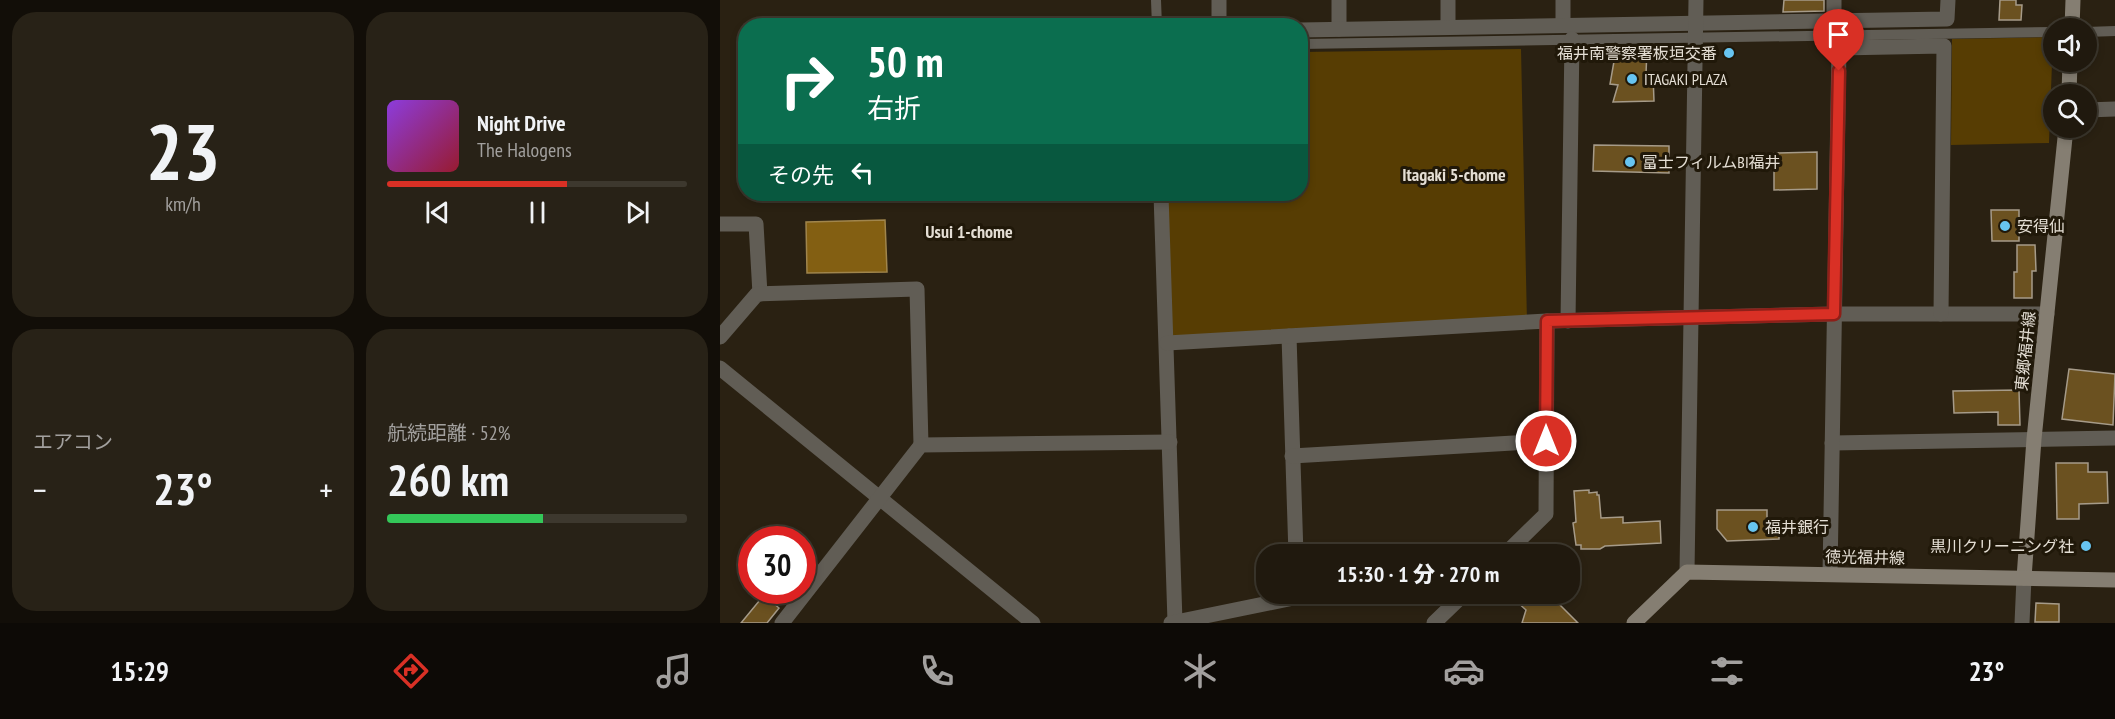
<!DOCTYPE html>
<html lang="ja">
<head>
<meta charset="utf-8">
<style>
  :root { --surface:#20190e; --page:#282217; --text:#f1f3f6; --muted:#a2a09e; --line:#3d382e; --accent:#d93025 }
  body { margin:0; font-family:"PT Sans Narrow","Noto Sans JP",sans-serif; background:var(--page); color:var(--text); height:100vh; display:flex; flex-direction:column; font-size:22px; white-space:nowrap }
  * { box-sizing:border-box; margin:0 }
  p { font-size:20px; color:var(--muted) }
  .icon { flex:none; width:33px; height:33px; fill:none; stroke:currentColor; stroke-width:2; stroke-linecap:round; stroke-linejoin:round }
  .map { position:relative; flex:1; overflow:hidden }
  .sheet { display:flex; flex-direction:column; gap:12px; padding:12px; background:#120e08; width:720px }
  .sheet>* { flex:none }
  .top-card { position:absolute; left:18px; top:18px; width:570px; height:183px; border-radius:24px; box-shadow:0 3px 9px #0003,0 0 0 2px var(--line); background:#0b6e4f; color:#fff; overflow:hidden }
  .buttons { position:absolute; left:1323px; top:18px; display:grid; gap:12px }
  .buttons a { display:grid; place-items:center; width:54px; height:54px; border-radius:50%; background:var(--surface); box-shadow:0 3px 9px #0003,0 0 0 2px var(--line); font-size:30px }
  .speed { position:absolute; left:18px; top:526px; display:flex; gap:12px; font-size:30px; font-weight:700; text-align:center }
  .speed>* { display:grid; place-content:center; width:78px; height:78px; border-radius:50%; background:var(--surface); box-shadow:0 3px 9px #0003,0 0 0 2px var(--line); line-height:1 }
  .speed .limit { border:9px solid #d22; background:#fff; color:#111 }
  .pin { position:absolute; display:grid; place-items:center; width:51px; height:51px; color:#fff; margin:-62px -26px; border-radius:50% 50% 50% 0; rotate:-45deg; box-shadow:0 0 6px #0007 }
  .pin .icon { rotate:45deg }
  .me { position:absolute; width:66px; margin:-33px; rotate:0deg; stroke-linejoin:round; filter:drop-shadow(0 0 4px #0008) }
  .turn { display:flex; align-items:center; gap:21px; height:126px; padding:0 30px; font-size:27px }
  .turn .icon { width:78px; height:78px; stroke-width:2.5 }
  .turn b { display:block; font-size:42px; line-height:51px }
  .then { display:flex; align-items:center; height:57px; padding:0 30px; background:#0003; gap:12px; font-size:22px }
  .big { font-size:45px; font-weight:800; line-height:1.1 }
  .sheet .widget { flex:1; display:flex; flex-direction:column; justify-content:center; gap:9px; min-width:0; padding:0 21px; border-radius:24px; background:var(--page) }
  .sheet .dial { align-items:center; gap:0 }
  .dial b { font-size:78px; line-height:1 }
  .song { display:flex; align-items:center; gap:18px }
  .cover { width:72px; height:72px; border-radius:9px; background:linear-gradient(135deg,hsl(270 70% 55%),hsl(350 70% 35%)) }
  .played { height:6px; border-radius:3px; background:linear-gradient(90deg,var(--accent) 60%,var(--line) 60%) }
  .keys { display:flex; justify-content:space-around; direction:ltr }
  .heat { display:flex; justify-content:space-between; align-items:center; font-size:33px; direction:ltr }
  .charge { height:9px; border-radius:4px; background:linear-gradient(90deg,#34c759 52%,var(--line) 0) }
  .sheet .tiles { flex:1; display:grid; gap:12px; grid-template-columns:repeat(2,1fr) }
  .trip { position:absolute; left:536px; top:544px; width:324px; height:60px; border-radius:24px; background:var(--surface); box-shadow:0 3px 9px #0003,0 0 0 2px var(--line); font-weight:800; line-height:60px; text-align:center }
  .dock { display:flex; height:96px; justify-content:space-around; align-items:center; background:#0d0a06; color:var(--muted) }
  .dock .icon { width:42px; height:42px }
  .dock .active { color:var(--accent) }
  .dock b { font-size:27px; color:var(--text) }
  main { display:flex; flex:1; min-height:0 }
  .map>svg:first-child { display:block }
  .green { fill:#573d03 }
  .water { fill:#835f12; stroke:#a0854c; stroke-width:1.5 }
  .building { fill:#6b5120; stroke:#a69b89; stroke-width:1.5 }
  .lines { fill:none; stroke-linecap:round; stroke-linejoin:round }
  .pedestrian { stroke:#615d55; stroke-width:10 }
  .minor { stroke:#615d55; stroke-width:15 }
  .tertiary { stroke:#615d55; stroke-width:15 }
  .secondary { stroke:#857e72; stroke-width:15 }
  .route-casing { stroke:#8d1f18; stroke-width:15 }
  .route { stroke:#d93025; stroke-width:10 }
  .poi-dot { fill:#67c4f0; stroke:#201809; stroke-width:2 }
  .labels { text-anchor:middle; stroke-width:6; stroke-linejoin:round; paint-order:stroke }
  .poi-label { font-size:16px; fill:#e4ded4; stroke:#201809; text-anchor:start }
  .street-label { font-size:16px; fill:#e4ded4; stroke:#201809 }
  .neighbourhood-label { font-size:18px; font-weight:bold; fill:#e4ded4; stroke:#201809 }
</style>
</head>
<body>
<main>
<section class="sheet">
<div class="tiles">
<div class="widget dial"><b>23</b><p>km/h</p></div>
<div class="widget">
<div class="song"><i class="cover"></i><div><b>Night Drive</b><p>The Halogens</p></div></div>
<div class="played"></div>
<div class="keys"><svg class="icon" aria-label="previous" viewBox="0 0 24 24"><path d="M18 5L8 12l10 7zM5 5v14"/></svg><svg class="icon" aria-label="pause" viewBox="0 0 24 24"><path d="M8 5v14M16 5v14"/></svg><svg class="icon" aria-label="next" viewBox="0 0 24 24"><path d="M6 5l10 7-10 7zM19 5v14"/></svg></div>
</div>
<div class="widget"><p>エアコン</p>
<div class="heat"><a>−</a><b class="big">23°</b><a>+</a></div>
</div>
<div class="widget"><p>航続距離 · 52%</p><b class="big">260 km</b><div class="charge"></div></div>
</div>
</section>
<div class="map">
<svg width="1395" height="623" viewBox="0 0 1395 623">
  <rect width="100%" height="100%" fill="#2a2112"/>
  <g class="green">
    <path d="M1333,37L1329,143L1231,145L1232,39Z"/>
    <path d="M801,49L807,322L447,343L441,194H580L581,52Z"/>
  </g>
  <path class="water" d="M165,220L167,272L87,273L86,222Z"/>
  <g class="building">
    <path d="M1064,0H1104V11L1063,12Z"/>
    <path d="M1280,0H1296V5H1302L1301,20H1279Z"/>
    <path d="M927,49L926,74L933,75L934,101L893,102L898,85L890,84L896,50Z"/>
    <path d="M874,145L949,146V173L873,171Z"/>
    <path d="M1097,152V189L1054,190V153Z"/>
    <path d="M1271,210H1299V241H1272Z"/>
    <path d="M1297,245H1315L1316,271H1312V298H1294V272H1297Z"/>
    <path d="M1349,369L1395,374L1393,425L1342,419Z"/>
    <path d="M1299,390L1300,425H1278V412L1234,413L1233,391Z"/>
    <path d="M1336,463H1368V472H1387L1388,503L1359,504V519H1337Z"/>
    <path d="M869,490V493L877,492V495H879L881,518L903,517V523L940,521L941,543L885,546L880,549H861V545H856L853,523L856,522L854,491Z"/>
    <path d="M997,510H1047V520H1059V539L1007,541L997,529Z"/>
    <path d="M802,594H829L858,623H802L806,610L795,600Z"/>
    <path d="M44,595L59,608L47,623H21Z"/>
    <path d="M1316,603L1339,604V622H1315Z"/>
  </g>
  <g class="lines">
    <g class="pedestrian">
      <path d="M436,0L437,26"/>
      <path d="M1366,32L1395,31"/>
      <path d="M580,44L1334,32"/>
    </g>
    <g class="minor">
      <path d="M499,0V26"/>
      <path d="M619,0V29"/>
      <path d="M1114,22V0"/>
      <path d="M843,24V0"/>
      <path d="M728,27V0"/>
      <path d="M580,30L1227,19L1228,0"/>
      <path d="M1366,110L1395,109"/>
      <path d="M441,194L455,622"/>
      <path d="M0,224H36L40,294"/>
      <path d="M848,321L852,39"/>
      <path d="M569,336L576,555"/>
      <path d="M0,337L37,294L197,289L201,445"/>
      <path d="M447,343L827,321L1114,314H1327"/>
      <path d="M0,368L313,623"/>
      <path d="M1112,443L1395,438"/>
      <path d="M572,456L826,441"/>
      <path d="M784,555L826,514L827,321"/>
      <path d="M1110,574L1119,48L1224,46L1221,314"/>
      <path d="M62,623L201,445L450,442"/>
      <path d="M451,623L593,594"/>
      <path d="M714,623L744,594"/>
      <path d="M1302,623L1304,578"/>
    </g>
    <path class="tertiary" d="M967,572L976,0"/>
    <g class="secondary">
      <path d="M1352,28L1353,0"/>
      <path d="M1349,94L1350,62"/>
      <path d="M1304,578L1314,439L1346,128"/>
      <path d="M914,623L967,572L1395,580"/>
    </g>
  </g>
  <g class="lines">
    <defs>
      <path id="route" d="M826,441L827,321L1114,314L1119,71"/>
    </defs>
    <use href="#route" class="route-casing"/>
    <use href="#route" class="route"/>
  </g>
  <g class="poi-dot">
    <circle cx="1009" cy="53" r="6"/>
    <circle cx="912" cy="79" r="6"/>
    <circle cx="910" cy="162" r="6"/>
    <circle cx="1285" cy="226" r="6"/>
    <circle cx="1033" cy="527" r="6"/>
    <circle cx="1366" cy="546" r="6"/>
  </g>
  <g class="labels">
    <g class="poi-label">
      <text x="997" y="59" text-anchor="end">福井南警察署板垣交番</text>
      <text x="924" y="85">ITAGAKI PLAZA</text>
      <text x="922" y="168">富士フィルムBI福井</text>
      <text x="1297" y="232">安得仙</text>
      <text x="1045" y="533">福井銀行</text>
      <text x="1354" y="552" text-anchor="end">黒川クリーニング社</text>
    </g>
    <g class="street-label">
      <text transform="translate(1305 351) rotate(-84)" y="6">東郷福井線</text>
      <text transform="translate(1145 557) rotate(1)" y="6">徳光福井線</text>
    </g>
    <g class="neighbourhood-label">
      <text x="734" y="181">Itagaki 5-chome</text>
      <text x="249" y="238">Usui 1-chome</text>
    </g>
  </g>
</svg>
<div class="buttons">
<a><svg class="icon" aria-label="sound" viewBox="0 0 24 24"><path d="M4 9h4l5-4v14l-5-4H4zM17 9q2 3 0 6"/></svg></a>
<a><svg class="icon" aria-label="search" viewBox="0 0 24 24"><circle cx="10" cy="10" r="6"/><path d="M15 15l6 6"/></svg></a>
</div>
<div class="speed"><div class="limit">30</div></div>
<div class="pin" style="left:1119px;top:71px;background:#d93025"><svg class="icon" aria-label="arrive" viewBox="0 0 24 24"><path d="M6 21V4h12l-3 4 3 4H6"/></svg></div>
<svg class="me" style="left:826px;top:441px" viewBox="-20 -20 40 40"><circle r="17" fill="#d93025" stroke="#fff" stroke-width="3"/><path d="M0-11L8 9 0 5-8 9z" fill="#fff"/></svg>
<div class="trip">15:30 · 1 分 · 270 m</div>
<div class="top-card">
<div class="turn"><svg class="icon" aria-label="right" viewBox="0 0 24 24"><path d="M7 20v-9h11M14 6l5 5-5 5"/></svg><div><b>50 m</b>右折</div></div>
<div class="then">その先<svg class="icon" aria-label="left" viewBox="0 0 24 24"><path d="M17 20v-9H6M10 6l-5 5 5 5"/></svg></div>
</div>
</div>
</main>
<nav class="dock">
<b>15:29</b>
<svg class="icon active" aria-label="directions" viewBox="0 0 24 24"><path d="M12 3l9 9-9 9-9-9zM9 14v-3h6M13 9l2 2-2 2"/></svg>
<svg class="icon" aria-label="music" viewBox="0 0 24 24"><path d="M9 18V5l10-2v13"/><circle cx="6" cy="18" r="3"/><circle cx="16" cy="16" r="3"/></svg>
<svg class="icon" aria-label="phone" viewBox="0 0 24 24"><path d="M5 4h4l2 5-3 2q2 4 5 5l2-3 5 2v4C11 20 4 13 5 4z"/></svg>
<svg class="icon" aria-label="climate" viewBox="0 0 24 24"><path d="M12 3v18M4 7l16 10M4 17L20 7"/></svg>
<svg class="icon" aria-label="car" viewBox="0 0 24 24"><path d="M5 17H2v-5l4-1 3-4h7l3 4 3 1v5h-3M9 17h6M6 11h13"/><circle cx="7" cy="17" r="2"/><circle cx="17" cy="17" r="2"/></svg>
<svg class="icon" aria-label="filters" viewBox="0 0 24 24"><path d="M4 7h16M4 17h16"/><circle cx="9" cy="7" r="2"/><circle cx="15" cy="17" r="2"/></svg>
<b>23°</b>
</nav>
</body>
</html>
